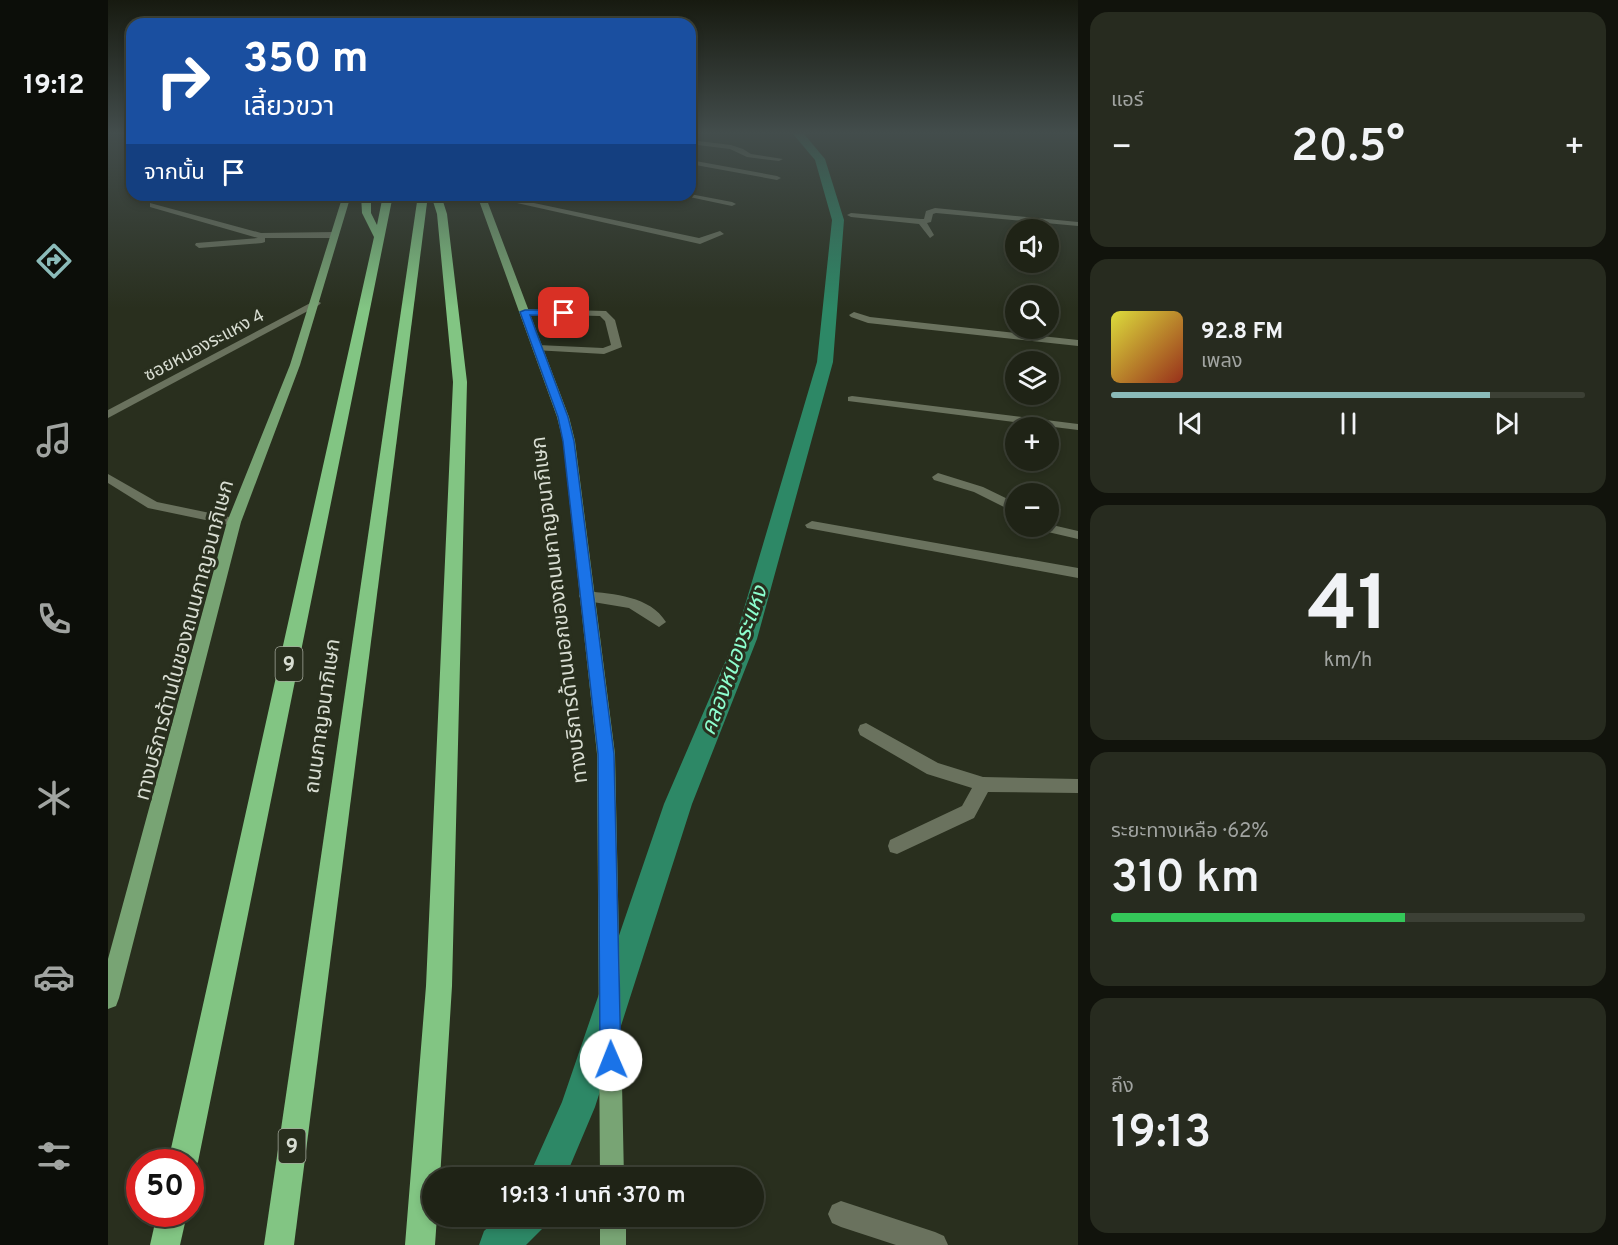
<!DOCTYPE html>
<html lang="th">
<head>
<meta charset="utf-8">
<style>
  :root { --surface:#1f2316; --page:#272b1f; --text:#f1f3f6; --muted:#a1a4a1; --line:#3c4035; --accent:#8bbbb9 }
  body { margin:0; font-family:Overpass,"Noto Sans Thai",sans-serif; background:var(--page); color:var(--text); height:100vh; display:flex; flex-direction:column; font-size:22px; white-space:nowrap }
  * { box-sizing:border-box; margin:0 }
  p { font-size:20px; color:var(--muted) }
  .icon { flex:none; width:33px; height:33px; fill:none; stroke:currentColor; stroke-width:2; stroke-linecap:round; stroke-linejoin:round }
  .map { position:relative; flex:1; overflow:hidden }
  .sheet { display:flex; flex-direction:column; gap:12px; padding:12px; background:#11130c; width:540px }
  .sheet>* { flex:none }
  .hud { position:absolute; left:18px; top:18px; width:570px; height:183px; border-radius:18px; box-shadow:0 3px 9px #0003,0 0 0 2px var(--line); background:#1a4fa0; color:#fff; overflow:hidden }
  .controls { position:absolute; left:897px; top:219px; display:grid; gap:12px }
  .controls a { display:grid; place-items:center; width:54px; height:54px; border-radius:50%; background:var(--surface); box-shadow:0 3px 9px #0003,0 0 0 2px var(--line); font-size:30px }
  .speed { position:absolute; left:18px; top:1149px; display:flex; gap:12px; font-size:30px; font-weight:700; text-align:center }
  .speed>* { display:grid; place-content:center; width:78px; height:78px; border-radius:50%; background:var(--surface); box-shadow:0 3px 9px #0003,0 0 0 2px var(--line); line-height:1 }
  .speed .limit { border:9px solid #d22; background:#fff; color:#111 }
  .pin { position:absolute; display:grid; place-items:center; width:51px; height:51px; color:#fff; margin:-26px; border-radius:12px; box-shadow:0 3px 9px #0006 }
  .me { position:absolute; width:66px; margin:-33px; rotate:359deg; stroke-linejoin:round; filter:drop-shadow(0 0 4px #0008) }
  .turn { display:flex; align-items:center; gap:21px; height:126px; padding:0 18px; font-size:27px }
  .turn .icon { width:78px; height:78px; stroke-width:2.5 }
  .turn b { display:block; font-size:42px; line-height:51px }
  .then { display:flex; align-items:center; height:57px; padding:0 18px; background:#0003; gap:12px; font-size:22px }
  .big { font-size:45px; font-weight:600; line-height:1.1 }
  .sheet .tile { flex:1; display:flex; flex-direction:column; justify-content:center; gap:9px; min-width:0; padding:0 21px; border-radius:18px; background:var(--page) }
  .sheet .dial { align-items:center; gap:0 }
  .dial b { font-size:78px; line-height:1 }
  .song { display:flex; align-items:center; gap:18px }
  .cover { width:72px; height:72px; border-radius:9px; background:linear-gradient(135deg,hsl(60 70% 55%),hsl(10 70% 35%)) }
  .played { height:6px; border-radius:3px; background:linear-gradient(90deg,var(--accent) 80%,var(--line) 80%) }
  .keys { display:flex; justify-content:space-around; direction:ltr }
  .heat { display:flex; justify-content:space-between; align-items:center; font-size:33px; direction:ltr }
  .charge { height:9px; border-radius:4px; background:linear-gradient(90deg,#34c759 62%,var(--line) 0) }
  .trip { position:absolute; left:314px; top:1167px; width:342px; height:60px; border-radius:30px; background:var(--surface); box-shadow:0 3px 9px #0003,0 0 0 2px var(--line); font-weight:600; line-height:60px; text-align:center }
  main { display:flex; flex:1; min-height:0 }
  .tabs { display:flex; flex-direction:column; width:108px; justify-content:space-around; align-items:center; background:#0c0e09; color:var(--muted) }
  .tabs .icon { width:42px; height:42px }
  .tabs .current { color:var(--accent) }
  .tabs b { font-size:27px; color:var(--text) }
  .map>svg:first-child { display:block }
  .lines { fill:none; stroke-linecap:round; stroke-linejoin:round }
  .canal { fill:#2d8866; fill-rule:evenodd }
  .minor { fill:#6a725e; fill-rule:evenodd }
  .major { fill:#78a474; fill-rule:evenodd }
  .highway { fill:#82c583; fill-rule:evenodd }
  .route { fill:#1a73e8; stroke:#114b97; stroke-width:1.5 }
  .labels { text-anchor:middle; stroke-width:6; stroke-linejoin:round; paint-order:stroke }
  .far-street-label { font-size:18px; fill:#d8ddd2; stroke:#292f1e }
  .shield { fill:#292f1e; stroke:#a4a99c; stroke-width:1.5 }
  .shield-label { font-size:20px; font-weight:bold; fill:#d8ddd2 }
  .street-label { font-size:21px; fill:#d8ddd2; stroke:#292f1e }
  .water-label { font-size:22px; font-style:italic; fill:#8dfece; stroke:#292f1e }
</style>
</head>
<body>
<main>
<nav class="tabs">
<b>19:12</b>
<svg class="icon current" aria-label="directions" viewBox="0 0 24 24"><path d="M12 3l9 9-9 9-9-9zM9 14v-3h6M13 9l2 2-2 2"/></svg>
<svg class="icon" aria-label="music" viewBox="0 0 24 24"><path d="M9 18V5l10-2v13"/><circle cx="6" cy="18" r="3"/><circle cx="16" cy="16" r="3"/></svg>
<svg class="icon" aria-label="phone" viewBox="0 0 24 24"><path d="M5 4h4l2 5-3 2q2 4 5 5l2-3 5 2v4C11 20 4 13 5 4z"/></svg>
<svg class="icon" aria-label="climate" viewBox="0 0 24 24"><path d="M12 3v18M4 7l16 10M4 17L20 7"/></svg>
<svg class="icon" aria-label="car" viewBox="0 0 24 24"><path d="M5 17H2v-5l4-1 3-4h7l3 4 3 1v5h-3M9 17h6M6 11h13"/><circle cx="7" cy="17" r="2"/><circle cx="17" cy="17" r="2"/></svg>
<svg class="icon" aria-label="filters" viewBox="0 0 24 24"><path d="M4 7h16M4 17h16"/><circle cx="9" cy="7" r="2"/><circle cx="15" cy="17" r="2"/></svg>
</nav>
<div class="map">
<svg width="970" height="1245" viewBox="0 0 970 1245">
  <rect width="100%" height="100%" fill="#292f1e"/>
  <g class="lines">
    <g class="canal">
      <path d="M685,134H696L717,159L736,220L725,362L649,639L584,804L487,1107L457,1178H420L454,1102L556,804L627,639L709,362L724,220L707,160Z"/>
      <path d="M393,1216H440L434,1229L418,1245H371L376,1231Z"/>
    </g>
    <g class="minor">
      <path d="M582,140L623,145L635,149L643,154L675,159L671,161L639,157L622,149L582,144Z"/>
      <path d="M582,160L669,176L673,178L669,180L582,164Z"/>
      <path d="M582,194L624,202L628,204L624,206L572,195Z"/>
      <path d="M388,195L591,238L612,231L616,234L592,244L391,199Z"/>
      <path d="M42,203L153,233L227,232L231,235L227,238H157V242L154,243L91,248L87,245L88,243L150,238L42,207Z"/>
      <path d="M827,208L970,222V226L828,213L825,214L823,222L819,223L826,235L822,238L811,224L743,217L739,215L743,213L813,219H816L818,211Z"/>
      <path d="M208,300L213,303L211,305L0,418V410Z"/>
      <path d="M417,309L498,311L507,320L514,347L496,354L426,350L425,348L430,345L495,348L503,345L497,321L492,316L414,314V310Z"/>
      <path d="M746,312L762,317L970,340V346L760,323L743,317L741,315Z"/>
      <path d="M744,396L970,424V430L740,401V397Z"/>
      <path d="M830,473L875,487L908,503V513L866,492L826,480L824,477Z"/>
      <path d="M0,474L49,502L126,518L133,522L126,526L40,508L0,483Z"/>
      <path d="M704,521L970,568V578L699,528L697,525Z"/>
      <path d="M940,524L970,531V539L927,529L926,526H940Z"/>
      <path d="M478,591C506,594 542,596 558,622L551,627L521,608L473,600L471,596L473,592Z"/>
      <path d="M758,723L830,763L875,777L970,779V793L880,792L866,818L789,854L782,852L780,846L782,840L854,806L864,788L819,774L752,735L750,730L752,725Z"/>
      <path d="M733,1201L827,1232L836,1236L840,1245H788L733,1227L724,1223L720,1214L724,1205Z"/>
    </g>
    <g class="major">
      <path d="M235,195H243L192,365L133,522L11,998L8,1006L0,1009V959L119,522L182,365Z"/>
      <path d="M369,195H377L461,417L467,441L507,754L516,1178H492L489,754L455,441L449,417Z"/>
      <rect x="492" y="1216" width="26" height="29"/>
    </g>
    <g class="highway">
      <path d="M253,195H263V213L269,225L275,195H285L90,1162L82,1173V1162H60L266,237L254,213Z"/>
      <path d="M310,195H320L186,1245H156Z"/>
      <path d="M323,195H333L339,214L359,382L344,986L332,1178H324V1216H329L327,1245H297L318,986L345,382L329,214Z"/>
      <path d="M49,1214H79L72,1245H42Z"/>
    </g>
  </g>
  <linearGradient id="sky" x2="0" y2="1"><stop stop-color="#171a10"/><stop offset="0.43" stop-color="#434d4c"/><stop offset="1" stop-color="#434d4c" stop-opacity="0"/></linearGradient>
  <rect width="970" height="309" fill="url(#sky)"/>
  <path class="route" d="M417,310H456L460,313L456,316L422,315L460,417L466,441L506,754L513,1060L510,1067L503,1070L495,1067L492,1060L490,754L455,441L450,417L412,312Z"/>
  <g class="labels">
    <g class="far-street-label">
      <text transform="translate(96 345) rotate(-28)" y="6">ซอยหนองระแหง 4</text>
    </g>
    <g class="shield">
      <rect x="167.5" y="647" width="27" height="34" rx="4.5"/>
      <rect x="170.5" y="1129" width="27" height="34" rx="4.5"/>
    </g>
    <g class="shield-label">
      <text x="181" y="671">9</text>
      <text x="184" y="1153">9</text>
    </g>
    <g class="street-label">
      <text transform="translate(451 610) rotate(-97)" y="7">ทางบริการด้านนอกของถนนกาญจนาภิเษก</text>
      <text transform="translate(76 640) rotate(-75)" y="7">ทางบริการด้านในของถนนกาญจนาภิเษก</text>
      <text transform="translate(214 716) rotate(-82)" y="7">ถนนกาญจนาภิเษก</text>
    </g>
    <g class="water-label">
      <text transform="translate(625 660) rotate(-70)" y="8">คลองหนองระแหง</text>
    </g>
  </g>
</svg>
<div class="controls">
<a><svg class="icon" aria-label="sound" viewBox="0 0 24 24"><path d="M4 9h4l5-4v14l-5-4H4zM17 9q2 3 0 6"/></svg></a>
<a><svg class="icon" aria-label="search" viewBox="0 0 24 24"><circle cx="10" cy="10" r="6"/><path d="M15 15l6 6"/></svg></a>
<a><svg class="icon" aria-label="layers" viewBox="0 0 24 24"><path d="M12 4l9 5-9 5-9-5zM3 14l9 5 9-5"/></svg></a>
<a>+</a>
<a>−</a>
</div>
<div class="speed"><div class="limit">50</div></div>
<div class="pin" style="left:456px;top:313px;background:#d93025"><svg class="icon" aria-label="arrive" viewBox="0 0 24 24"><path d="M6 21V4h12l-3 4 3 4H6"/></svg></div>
<svg class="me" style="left:503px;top:1060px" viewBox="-20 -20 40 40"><circle r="19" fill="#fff"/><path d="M0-13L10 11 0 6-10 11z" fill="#1a73e8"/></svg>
<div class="trip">19:13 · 1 นาที · 370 m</div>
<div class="hud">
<div class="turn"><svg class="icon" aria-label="right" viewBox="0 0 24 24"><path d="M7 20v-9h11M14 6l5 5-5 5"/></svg><div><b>350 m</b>เลี้ยวขวา</div></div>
<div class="then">จากนั้น<svg class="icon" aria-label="arrive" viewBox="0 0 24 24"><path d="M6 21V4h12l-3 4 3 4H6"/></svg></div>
</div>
</div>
<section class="sheet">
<div class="tile"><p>แอร์</p>
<div class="heat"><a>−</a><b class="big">20.5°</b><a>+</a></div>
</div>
<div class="tile">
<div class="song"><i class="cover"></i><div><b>92.8 FM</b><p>เพลง</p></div></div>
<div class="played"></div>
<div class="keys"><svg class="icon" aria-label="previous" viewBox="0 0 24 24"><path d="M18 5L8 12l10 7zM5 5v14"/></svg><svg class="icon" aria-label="pause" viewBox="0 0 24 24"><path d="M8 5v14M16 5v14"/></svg><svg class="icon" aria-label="next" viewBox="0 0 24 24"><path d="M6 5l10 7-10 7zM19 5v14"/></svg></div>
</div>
<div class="tile dial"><b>41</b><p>km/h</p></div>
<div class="tile"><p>ระยะทางเหลือ · 62%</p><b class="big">310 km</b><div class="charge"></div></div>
<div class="tile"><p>ถึง</p><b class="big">19:13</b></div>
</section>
</main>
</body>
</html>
